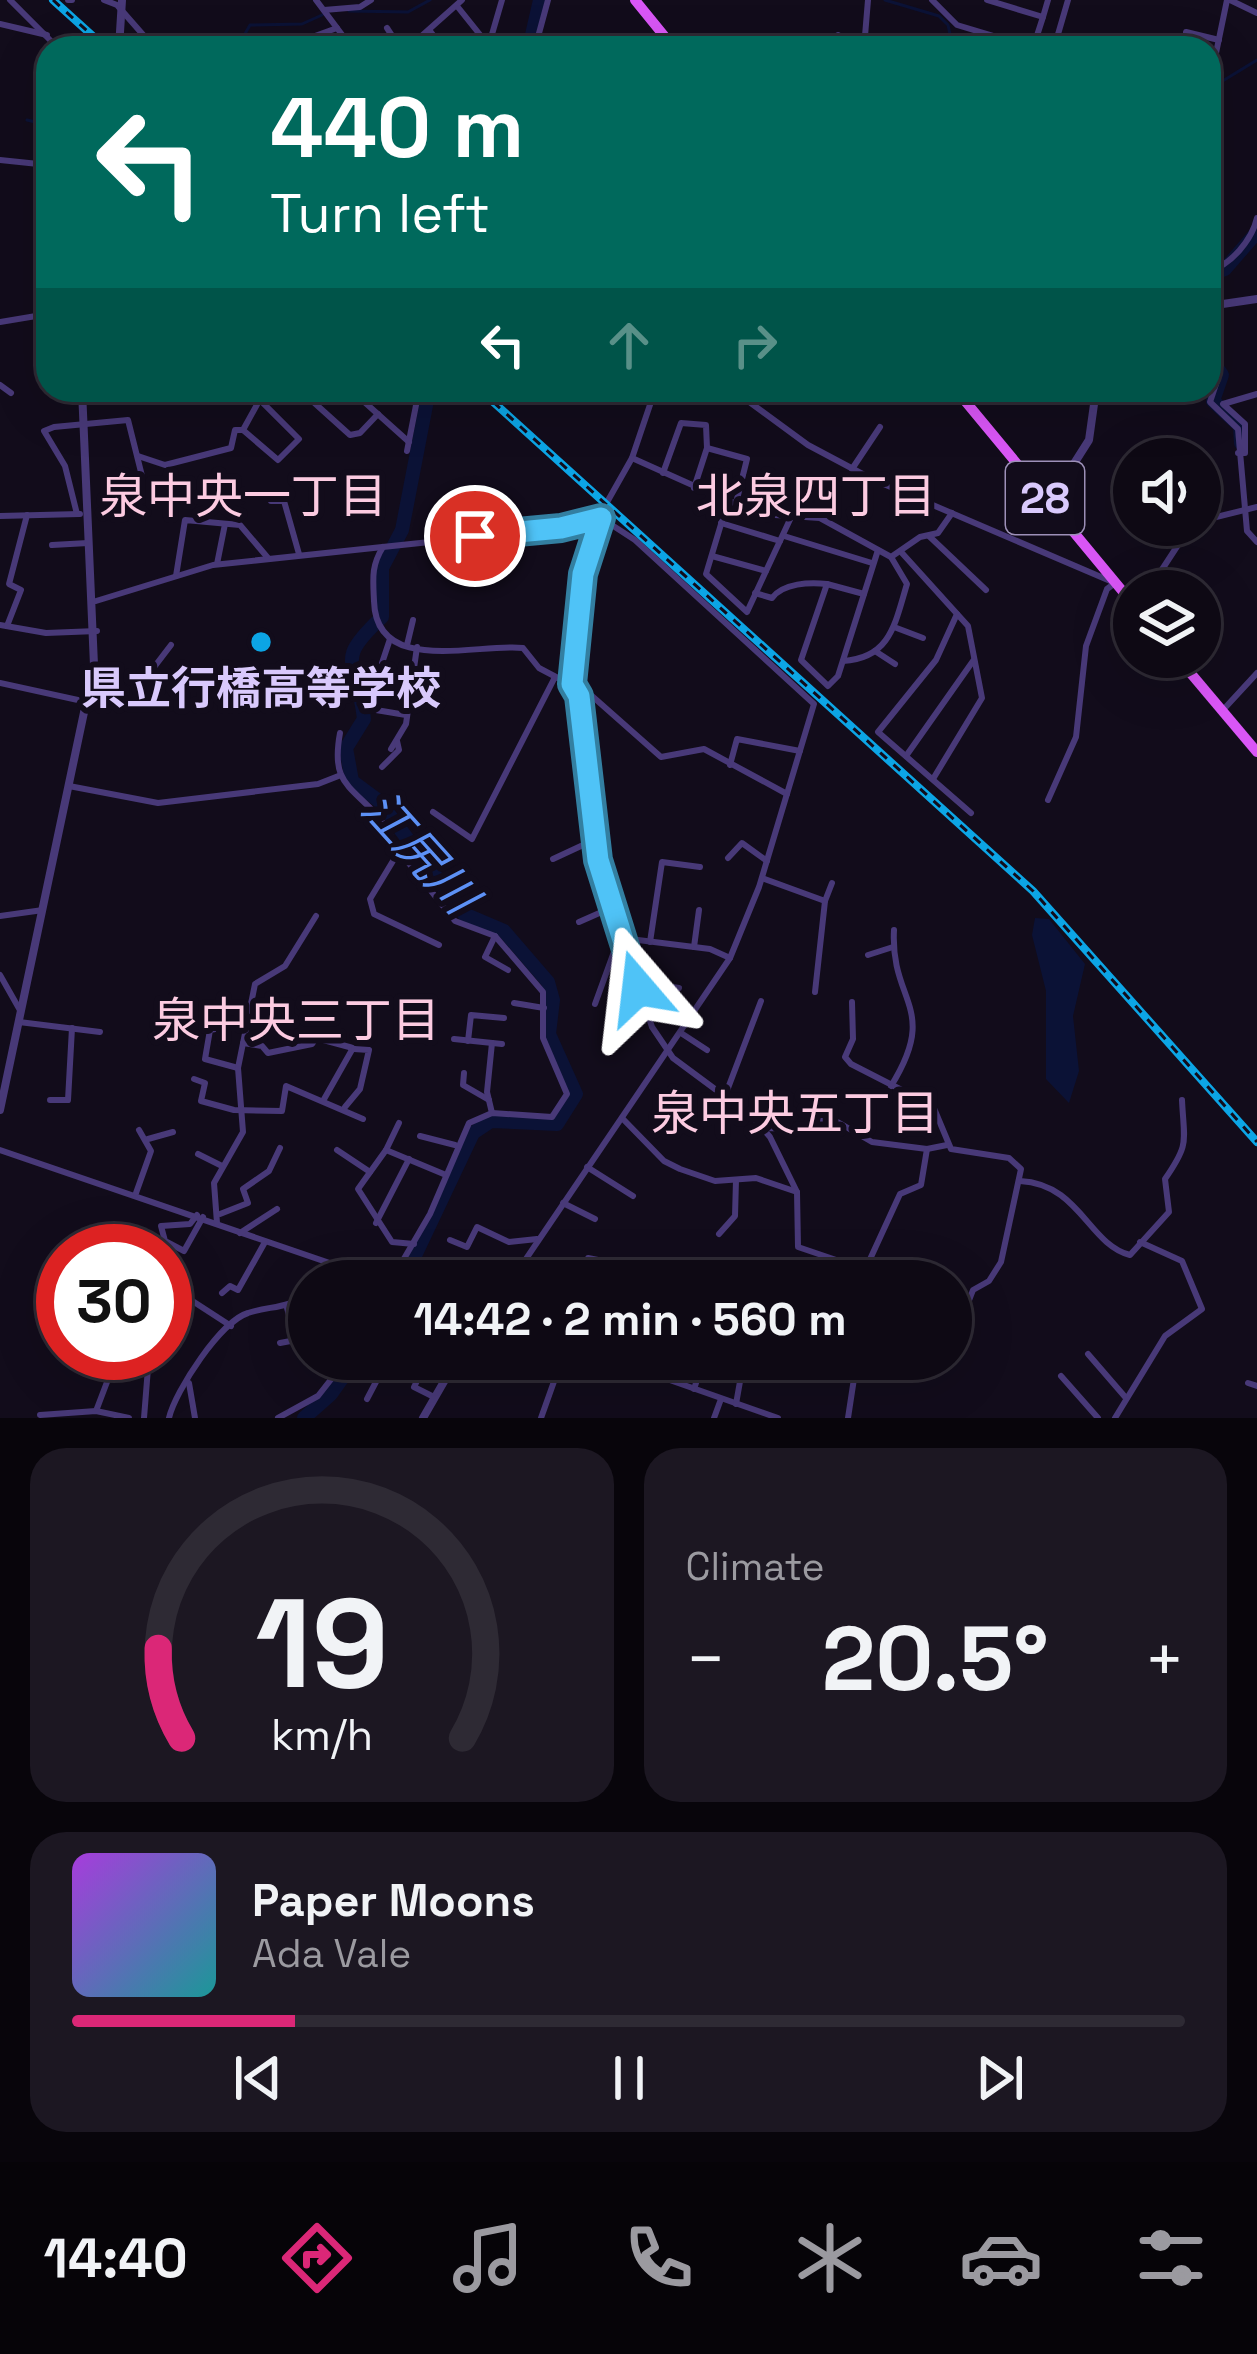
<!DOCTYPE html>
<html lang="en">
<head>
<meta charset="utf-8">
<style>
  :root { --surface:#0e0914; --page:#1c1722; --text:#f1f3f6; --muted:#9b9aa0; --line:#2e2a34; --accent:#db2777 }
  body { margin:0; font-family:"Space Grotesk","Noto Sans JP",sans-serif; background:var(--page); color:var(--text); height:100vh; display:flex; flex-direction:column; font-size:45px; white-space:nowrap }
  * { box-sizing:border-box; margin:0 }
  p { font-size:39px; color:var(--muted) }
  .icon { flex:none; width:66px; height:66px; fill:none; stroke:currentColor; stroke-width:2; stroke-linecap:round; stroke-linejoin:round }
  .map { position:relative; height:1418px; overflow:hidden }
  .sheet { display:flex; flex-direction:column; gap:30px; padding:30px; background:#08050b; flex:1 }
  .sheet>* { flex:none }
  .hud { position:absolute; left:36px; top:36px; width:1185px; height:366px; border-radius:36px; box-shadow:0 12px 48px #0002,0 0 0 3px var(--line); background:#00695c; color:#fff; overflow:hidden }
  .buttons { position:absolute; left:1113px; top:438px; display:grid; gap:24px }
  .buttons a { display:grid; place-items:center; width:108px; height:108px; border-radius:50%; background:var(--surface); box-shadow:0 12px 48px #0002,0 0 0 3px var(--line); font-size:60px }
  .speed { position:absolute; left:36px; top:1224px; display:flex; gap:24px; font-size:60px; font-weight:700; text-align:center }
  .speed>* { display:grid; place-content:center; width:156px; height:156px; border-radius:50%; background:var(--surface); box-shadow:0 12px 48px #0002,0 0 0 3px var(--line); line-height:1 }
  .speed .limit { border:18px solid #d22; background:#fff; color:#111 }
  .pin { position:absolute; display:grid; place-items:center; width:102px; height:102px; color:#fff; margin:-51px; border:6px solid #fff; border-radius:50%; box-shadow:0 3px 12px #0007 }
  .me { position:absolute; width:132px; margin:-66px; rotate:343deg; stroke-linejoin:round; filter:drop-shadow(0 0 9px #0008) }
  .turn { display:flex; align-items:center; gap:42px; height:252px; padding:0 36px; font-size:54px }
  .turn .icon { width:156px; height:156px; stroke-width:2.5 }
  .turn b { display:block; font-size:84px; line-height:102px }
  .lanes { display:flex; align-items:center; height:114px; padding:0 36px; background:#0003; justify-content:center; gap:60px; direction:ltr }
  .lanes .off { opacity:.35 }
  .big { font-size:90px; font-weight:600; line-height:1.1 }
  .sheet .card { flex:1; display:flex; flex-direction:column; justify-content:center; gap:18px; min-width:0; padding:0 42px; border-radius:36px; background:var(--page) }
  .sheet .dial { align-items:center; gap:0 }
  .dial svg { height:312px; overflow:visible; fill:none; stroke:var(--line); stroke-width:7; stroke-linecap:round; text-anchor:middle }
  .dial text { fill:var(--text); stroke:none }
  .song { display:flex; align-items:center; gap:36px }
  .cover { width:144px; height:144px; border-radius:18px; background:linear-gradient(135deg,hsl(280 70% 55%),hsl(180 70% 35%)) }
  .played { height:12px; border-radius:6px; background:linear-gradient(90deg,var(--accent) 20%,var(--line) 20%) }
  .keys { display:flex; justify-content:space-around; direction:ltr }
  .heat { display:flex; justify-content:space-between; align-items:center; font-size:66px; direction:ltr }
  .sheet .tiles { flex:1; display:grid; gap:30px; grid-template-columns:1fr 1fr }
  .card:last-child { grid-column:span 2 }
  .trip { position:absolute; left:288px; top:1260px; width:684px; height:120px; border-radius:60px; background:var(--surface); box-shadow:0 12px 48px #0002,0 0 0 3px var(--line); font-weight:600; line-height:120px; text-align:center }
  .dock { display:flex; height:192px; justify-content:space-around; align-items:center; background:#060408; color:var(--muted) }
  .dock .icon { width:84px; height:84px }
  .dock .on { color:var(--accent) }
  .dock b { font-size:54px; color:var(--text) }
  .map>svg:first-child { display:block }
  .water { fill:#0b1236 }
  .lines { fill:none; stroke-linecap:round; stroke-linejoin:round }
  .stream { stroke:#0b1236; stroke-width:3 }
  .river { stroke:#0b1236; stroke-width:14 }
  .minor { stroke:#483978; stroke-width:6 }
  .tertiary { stroke:#483978; stroke-width:8 }
  .primary { stroke:#d956f6; stroke-width:10 }
  .rail-casing { stroke:#0ca5e5; stroke-width:8 }
  .rail { stroke:#120c1b; stroke-width:3; stroke-dasharray:9; stroke-linecap:butt }
  .route-casing { stroke:#337fa1; stroke-width:30 }
  .route { stroke:#4fc3f7; stroke-width:21 }
  .poi-dot { fill:#0ca5e5; stroke:#120c1b; stroke-width:4.5 }
  .labels { text-anchor:middle; stroke-width:12; stroke-linejoin:round; paint-order:stroke }
  .shield { fill:#120c1b; stroke:#9d90b8; stroke-width:3 }
  .shield-label { font-size:42px; font-weight:bold; fill:#d9c9fc }
  .poi-label { font-size:45px; font-weight:bold; fill:#d9c9fc; stroke:#120c1b }
  .neighbourhood-label { font-size:48px; fill:#fccbe1; stroke:#120c1b }
  .water-label { font-size:48px; font-style:italic; fill:#5d91f6; stroke:#120c1b }
</style>
</head>
<body>
<div class="map">
<svg width="1257" height="1418" viewBox="0 0 1257 1418">
  <rect width="100%" height="100%" fill="#120c1b"/>
  <path class="water" d="M1035,918L1049,919L1085,964L1073,1016L1079,1071L1069,1103L1046,1079V991L1032,935Z"/>
  <g class="lines">
    <g class="stream">
      <path d="M885,0L939,16L948,25L953,48"/>
      <path d="M349,11L408,12L430,0"/>
      <path d="M237,48L250,25L302,24L322,15"/>
      <path d="M1216,85L1257,60"/>
      <path d="M27,120L48,125"/>
    </g>
    <g class="river">
      <path d="M529,48L540,0"/>
      <path d="M1209,275L1225,269L1257,232"/>
      <path d="M1213,319V362L1222,375L1213,401L1240,426L1241,443"/>
      <path d="M403,1281L473,1133L491,1121L557,1124L576,1094L549,1034L553,1000L548,982L504,931L464,914L379,801L352,781L346,748L364,719C357,657 333,663 382,617V568L402,530L429,390"/>
      <path d="M304,1418L331,1394L356,1359"/>
    </g>
    <g class="minor">
      <path d="M10,0L58,48"/>
      <path d="M68,0H72"/>
      <path d="M104,0L117,5L152,45L170,48"/>
      <path d="M316,0L352,48"/>
      <path d="M932,0L957,25L1033,48"/>
      <path d="M987,0L1043,17L1048,0"/>
      <path d="M1230,0L1257,13"/>
      <path d="M457,6L489,46"/>
      <path d="M324,10L360,7L371,0"/>
      <path d="M0,24L47,35"/>
      <path d="M387,28L400,48"/>
      <path d="M430,31L443,48"/>
      <path d="M1186,32L1219,40"/>
      <path d="M304,40L337,28"/>
      <path d="M408,48L462,0"/>
      <path d="M488,48L502,0"/>
      <path d="M535,48L548,0"/>
      <path d="M836,48L838,35"/>
      <path d="M864,48L868,0"/>
      <path d="M1033,48L1043,17"/>
      <path d="M1054,48L1068,0"/>
      <path d="M1209,87L1227,0"/>
      <path d="M0,160L48,165"/>
      <path d="M1209,271C1231,265 1252,240 1257,218"/>
      <path d="M1209,320L1210,365L1219,375L1210,402L1238,429L1247,531L1257,542"/>
      <path d="M0,322L48,314"/>
      <path d="M0,385L11,393"/>
      <path d="M212,390L228,396L236,390"/>
      <path d="M300,390L350,435L360,433L378,414"/>
      <path d="M351,390L409,442"/>
      <path d="M401,390L416,404"/>
      <path d="M655,390L632,458L606,504L583,574L572,684L579,696L598,860L652,1027L673,1058L754,1118L770,1137L797,1192L798,1247L851,1265L862,1275"/>
      <path d="M733,390L808,445L872,479L1115,583L1107,589L1086,646L1076,737L1048,800"/>
      <path d="M243,430L278,460L299,439L250,390"/>
      <path d="M707,448L747,459L736,503"/>
      <path d="M407,451L419,390"/>
      <path d="M1238,453H1245V424L1223,404L1257,394"/>
      <path d="M138,456L165,465L231,448L235,430H243L265,390"/>
      <path d="M632,458L728,501L775,515L820,518L891,557L920,537L938,533L952,513"/>
      <path d="M852,469L880,427"/>
      <path d="M663,473L681,423L706,425L707,448L694,488"/>
      <path d="M271,501H284L299,554"/>
      <path d="M728,501L706,574L747,612L806,485"/>
      <path d="M768,513L783,481"/>
      <path d="M77,514L65,466L44,431L54,427L128,420L142,476L138,502"/>
      <path d="M0,516L80,514"/>
      <path d="M1200,521L1257,507"/>
      <path d="M721,523L780,541"/>
      <path d="M784,536L872,563"/>
      <path d="M929,536L986,590"/>
      <path d="M52,545L88,543"/>
      <path d="M383,547C371,566 373,579 374,601C376,676 476,643 523,648L539,668L592,696L661,757L704,749L787,794"/>
      <path d="M902,553L968,626L982,698L933,779"/>
      <path d="M712,556L766,571"/>
      <path d="M217,564L225,524"/>
      <path d="M176,576L185,520L240,525L268,558"/>
      <path d="M827,584L864,594"/>
      <path d="M1148,591L1191,525"/>
      <path d="M755,593L772,598C783,583 810,582 827,584L801,660L828,686L838,676L878,550"/>
      <path d="M96,601L213,565L561,528L601,518"/>
      <path d="M957,614L936,660L878,732L971,813"/>
      <path d="M0,625L46,633L97,631"/>
      <path d="M7,626L21,590L9,584L27,515"/>
      <path d="M894,627L923,638"/>
      <path d="M407,645L413,620"/>
      <path d="M875,651L895,664"/>
      <path d="M843,661C891,658 895,623 907,584L891,557"/>
      <path d="M380,669L390,639"/>
      <path d="M92,676L145,679L171,645"/>
      <path d="M0,683L87,702"/>
      <path d="M376,710L406,715"/>
      <path d="M1223,710L1257,673"/>
      <path d="M340,733C331,782 348,784 378,816C386,826 392,840 399,851L370,899L374,914L439,945"/>
      <path d="M391,749L406,724L417,647"/>
      <path d="M906,756L973,661"/>
      <path d="M730,765L737,739L800,751"/>
      <path d="M382,767L399,750L397,741"/>
      <path d="M69,786L158,803L318,784L341,775"/>
      <path d="M433,812L472,839L555,677"/>
      <path d="M728,858L742,843L767,861"/>
      <path d="M553,859L596,839"/>
      <path d="M762,878L825,901L832,883"/>
      <path d="M0,916L43,910"/>
      <path d="M579,922L613,907"/>
      <path d="M495,936L485,957L508,970"/>
      <path d="M622,938L710,949L730,958"/>
      <path d="M650,942L662,862L700,867"/>
      <path d="M694,947L699,910"/>
      <path d="M868,955L893,947"/>
      <path d="M0,975L21,1012"/>
      <path d="M638,989L646,983L679,988"/>
      <path d="M815,992L825,901"/>
      <path d="M852,1002L853,1039L845,1057L851,1064L933,1106L951,1149L1009,1158L1021,1169L1001,1262L989,1281L973,1290L951,1347"/>
      <path d="M514,1003L544,1008"/>
      <path d="M595,1004L615,949L624,947"/>
      <path d="M19,1022L100,1032"/>
      <path d="M681,1033L707,1050"/>
      <path d="M454,1039L502,1044"/>
      <path d="M468,1041L471,1015L504,1018"/>
      <path d="M243,1043L262,1046L268,1053L312,1044L316,1038L353,1048L323,1101"/>
      <path d="M492,1043L487,1092L492,1113"/>
      <path d="M238,1068L205,1059L210,1030L247,1023"/>
      <path d="M464,1073L463,1085L489,1100"/>
      <path d="M194,1079L205,1083L201,1101L234,1110L282,1111L286,1086L363,1119"/>
      <path d="M891,1086C940,1007 890,1003 894,930"/>
      <path d="M725,1096L761,1001"/>
      <path d="M50,1100H68L72,1028"/>
      <path d="M345,1107L360,1089L369,1050L354,1049"/>
      <path d="M622,1118L664,1161L680,1169L715,1181L756,1178L797,1192"/>
      <path d="M812,1123L809,1100L829,1096"/>
      <path d="M764,1128L799,1129L829,1117L872,1142L927,1149L947,1145"/>
      <path d="M420,1136L455,1145"/>
      <path d="M148,1139L173,1132"/>
      <path d="M0,1150L382,1281"/>
      <path d="M337,1150L370,1172"/>
      <path d="M386,1150L399,1123"/>
      <path d="M198,1154L222,1166"/>
      <path d="M587,1167L633,1196"/>
      <path d="M1020,1181C1080,1184 1088,1244 1130,1255L1169,1212L1165,1179C1190,1143 1184,1142 1182,1100"/>
      <path d="M136,1193L151,1151L139,1130"/>
      <path d="M563,1203L595,1219"/>
      <path d="M220,1214L248,1203L243,1189L269,1171L280,1148"/>
      <path d="M197,1215L190,1224L161,1226L165,1241L184,1251L203,1217"/>
      <path d="M217,1223L214,1183L243,1132L238,1068L255,984L285,966L316,916"/>
      <path d="M376,1223L409,1159"/>
      <path d="M240,1233L277,1209"/>
      <path d="M719,1234L735,1216L736,1180"/>
      <path d="M450,1240L467,1247L477,1227L509,1242L537,1239"/>
      <path d="M414,1244L392,1242L358,1189L386,1150L446,1175"/>
      <path d="M319,1281L333,1265"/>
      <path d="M391,1281L430,1214L469,1123L492,1113L552,1117L567,1094L543,1038V992L495,936L455,921L399,851"/>
      <path d="M511,1281L730,958L759,887L814,704L635,540L601,518"/>
      <path d="M579,1281L588,1258L623,1265"/>
      <path d="M643,1281L644,1271"/>
      <path d="M729,1281L730,1277"/>
      <path d="M860,1281L900,1194L921,1185L927,1149"/>
      <path d="M165,1288L179,1295"/>
      <path d="M222,1293L230,1286L238,1290L265,1242"/>
      <path d="M194,1302L231,1326"/>
      <path d="M280,1343L296,1340L287,1308"/>
      <path d="M1088,1354L1126,1398"/>
      <path d="M480,1359L506,1370"/>
      <path d="M610,1359L778,1418"/>
      <path d="M933,1359H946"/>
      <path d="M1061,1376L1098,1418"/>
      <path d="M189,1383L195,1418"/>
      <path d="M1248,1383L1257,1386"/>
      <path d="M694,1389L704,1359"/>
      <path d="M367,1399L388,1359L420,1375L414,1387L434,1397"/>
      <path d="M736,1404L744,1359"/>
      <path d="M96,1411L115,1361L113,1353"/>
      <path d="M40,1415L96,1411L129,1418"/>
      <path d="M144,1418L148,1368L157,1353"/>
      <path d="M169,1418C175,1391 221,1321 248,1313C272,1305 287,1310 309,1292"/>
      <path d="M278,1418L318,1396L347,1359"/>
      <path d="M541,1418L562,1359"/>
      <path d="M714,1418L721,1399"/>
      <path d="M848,1418L857,1359"/>
      <path d="M1115,1418L1165,1336L1202,1309L1182,1261L1140,1242"/>
    </g>
    <g class="tertiary">
      <path d="M119,48L122,0"/>
      <path d="M1209,306L1257,299"/>
      <path d="M1049,503L1089,440L1096,390"/>
      <path d="M0,1110L94,665L82,390"/>
      <path d="M423,1418L457,1359"/>
    </g>
    <g class="primary">
      <path d="M635,0L674,48"/>
      <path d="M956,390L1134,605"/>
      <path d="M1177,657L1257,752"/>
    </g>
    <defs>
      <g id="rail">
        <path d="M53,0L106,48"/>
        <path d="M480,390L1033,891L1257,1142"/>
      </g>
    </defs>
    <use href="#rail" class="rail-casing"/>
    <use href="#rail" class="rail"/>
  </g>
  <g class="lines">
    <defs>
      <path id="route" d="M475,536L561,528L601,518L583,574L572,684L579,696L598,860L638,988"/>
    </defs>
    <use href="#route" class="route-casing"/>
    <use href="#route" class="route"/>
  </g>
  <circle class="poi-dot" cx="261" cy="642" r="12"/>
  <g class="labels">
    <rect class="shield" x="1006" y="462" width="78" height="72" rx="9"/>
    <g class="shield-label">
      <text x="1045" y="513">28</text>
    </g>
    <g class="poi-label">
      <text x="261" y="704">県立行橋高等学校</text>
    </g>
    <g class="neighbourhood-label">
      <text x="243" y="513">泉中央一丁目</text>
      <text x="816" y="513">北泉四丁目</text>
      <text x="296" y="1037">泉中央三丁目</text>
      <text x="795" y="1130">泉中央五丁目</text>
    </g>
    <g class="water-label">
      <text transform="translate(420 852) rotate(48)" y="17">江尻川</text>
    </g>
  </g>
</svg>
<div class="buttons">
<a><svg class="icon" aria-label="sound" viewBox="0 0 24 24"><path d="M4 9h4l5-4v14l-5-4H4zM17 9q2 3 0 6"/></svg></a>
<a><svg class="icon" aria-label="layers" viewBox="0 0 24 24"><path d="M12 4l9 5-9 5-9-5zM3 14l9 5 9-5"/></svg></a>
</div>
<div class="speed"><div class="limit">30</div></div>
<div class="pin" style="left:475px;top:536px;background:#d93025"><svg class="icon" aria-label="arrive" viewBox="0 0 24 24"><path d="M6 21V4h12l-3 4 3 4H6"/></svg></div>
<svg class="me" style="left:638px;top:988px" viewBox="-20 -20 40 40"><path d="M0-17L14 15 0 8-14 15z" fill="#4fc3f7" stroke="#fff" stroke-width="4"/></svg>
<div class="trip">14:42 · 2 min · 560 m</div>
<div class="hud">
<div class="turn"><svg class="icon" aria-label="left" viewBox="0 0 24 24"><path d="M17 20v-9H6M10 6l-5 5 5 5"/></svg><div><b>440 m</b>Turn left</div></div>
<div class="lanes"><svg class="icon" aria-label="left" viewBox="0 0 24 24"><path d="M17 20v-9H6M10 6l-5 5 5 5"/></svg><svg class="icon off" aria-label="ahead" viewBox="0 0 24 24"><path d="M12 20V5M6 11l6-6 6 6"/></svg><svg class="icon off" aria-label="right" viewBox="0 0 24 24"><path d="M7 20v-9h11M14 6l5 5-5 5"/></svg></div>
</div>
</div>
<section class="sheet">
<div class="tiles">
<div class="card dial"><svg viewBox="0 0 100 80">
<path d="M14 69A42 42 0 1 1 86 69"/>
<path d="M14 69A42 42 0 0 1 8 46" stroke="#db2777"/>
<text x="50" y="56" font-size="32" font-weight="700">19</text>
<text x="50" y="72" font-size="11">km/h</text>
</svg></div>
<div class="card"><p>Climate</p>
<div class="heat"><a>−</a><b class="big">20.5°</b><a>+</a></div>
</div>
<div class="card">
<div class="song"><i class="cover"></i><div><b>Paper Moons</b><p>Ada Vale</p></div></div>
<div class="played"></div>
<div class="keys"><svg class="icon" aria-label="previous" viewBox="0 0 24 24"><path d="M18 5L8 12l10 7zM5 5v14"/></svg><svg class="icon" aria-label="pause" viewBox="0 0 24 24"><path d="M8 5v14M16 5v14"/></svg><svg class="icon" aria-label="next" viewBox="0 0 24 24"><path d="M6 5l10 7-10 7zM19 5v14"/></svg></div>
</div>
</div>
</section>
<nav class="dock">
<b>14:40</b>
<svg class="icon on" aria-label="directions" viewBox="0 0 24 24"><path d="M12 3l9 9-9 9-9-9zM9 14v-3h6M13 9l2 2-2 2"/></svg>
<svg class="icon" aria-label="music" viewBox="0 0 24 24"><path d="M9 18V5l10-2v13"/><circle cx="6" cy="18" r="3"/><circle cx="16" cy="16" r="3"/></svg>
<svg class="icon" aria-label="phone" viewBox="0 0 24 24"><path d="M5 4h4l2 5-3 2q2 4 5 5l2-3 5 2v4C11 20 4 13 5 4z"/></svg>
<svg class="icon" aria-label="climate" viewBox="0 0 24 24"><path d="M12 3v18M4 7l16 10M4 17L20 7"/></svg>
<svg class="icon" aria-label="car" viewBox="0 0 24 24"><path d="M5 17H2v-5l4-1 3-4h7l3 4 3 1v5h-3M9 17h6M6 11h13"/><circle cx="7" cy="17" r="2"/><circle cx="17" cy="17" r="2"/></svg>
<svg class="icon" aria-label="filters" viewBox="0 0 24 24"><path d="M4 7h16M4 17h16"/><circle cx="9" cy="7" r="2"/><circle cx="15" cy="17" r="2"/></svg>
</nav>
</body>
</html>
